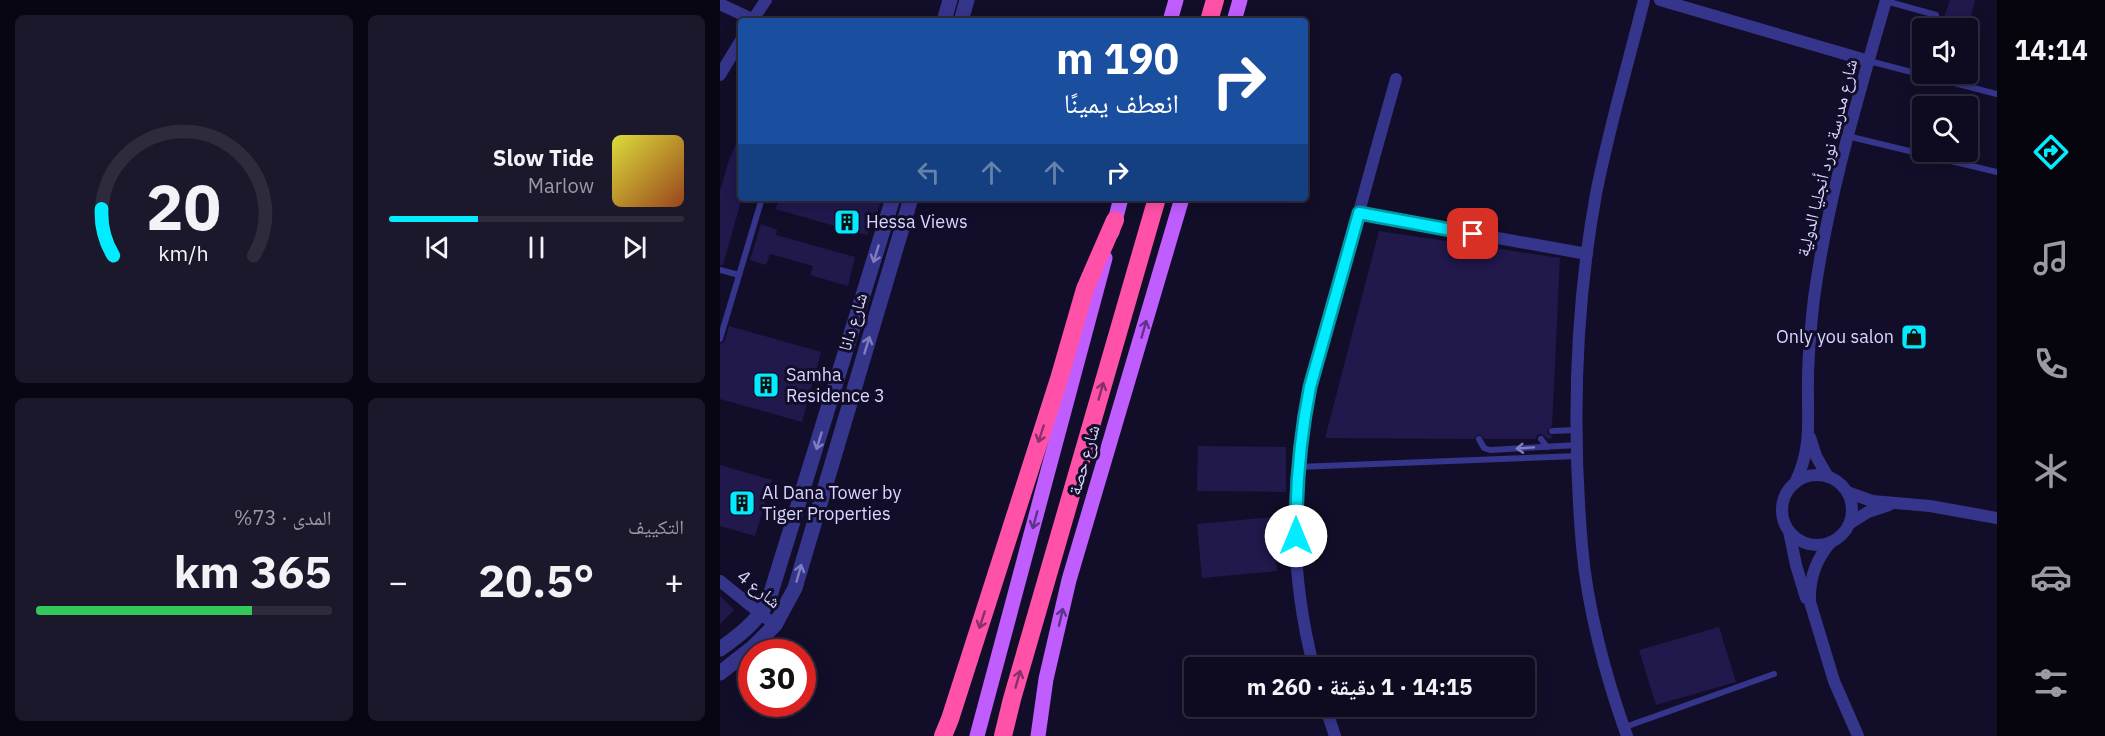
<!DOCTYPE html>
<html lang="ar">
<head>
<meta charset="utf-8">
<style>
  :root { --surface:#0e0a1f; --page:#1c182c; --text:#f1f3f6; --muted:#9b9aa4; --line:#2e2b3d; --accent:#02ebff }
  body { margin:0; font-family:"IBM Plex Sans","Noto Naskh Arabic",sans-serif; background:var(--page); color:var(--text); direction:rtl; height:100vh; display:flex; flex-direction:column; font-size:22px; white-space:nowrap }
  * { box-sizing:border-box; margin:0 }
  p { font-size:20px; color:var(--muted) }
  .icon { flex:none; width:33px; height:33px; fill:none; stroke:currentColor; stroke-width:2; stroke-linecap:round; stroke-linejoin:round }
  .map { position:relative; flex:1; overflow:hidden; direction:ltr }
  .panel { display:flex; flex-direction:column; gap:15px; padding:15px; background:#080611; width:720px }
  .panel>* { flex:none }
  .top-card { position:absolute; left:18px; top:18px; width:570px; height:183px; border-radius:6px; box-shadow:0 3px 15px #0003,0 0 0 2px var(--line); direction:rtl; background:#1a4fa0; color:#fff; overflow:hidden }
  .buttons { position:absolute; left:1192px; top:18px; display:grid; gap:12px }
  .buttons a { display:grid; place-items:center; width:66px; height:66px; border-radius:6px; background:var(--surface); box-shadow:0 3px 15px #0003,0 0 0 2px var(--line); font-size:30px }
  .speed { position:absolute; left:18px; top:639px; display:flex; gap:12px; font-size:30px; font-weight:700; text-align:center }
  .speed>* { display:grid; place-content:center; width:78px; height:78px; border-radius:50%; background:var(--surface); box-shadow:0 3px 15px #0003,0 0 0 2px var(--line); line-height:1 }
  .speed .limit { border:9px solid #d22; background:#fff; color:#111 }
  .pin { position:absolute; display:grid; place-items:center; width:51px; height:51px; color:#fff; margin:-26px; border-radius:12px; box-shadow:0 3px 9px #0006 }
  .me { position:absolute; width:66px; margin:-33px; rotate:0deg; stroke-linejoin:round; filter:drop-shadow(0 0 4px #0008) }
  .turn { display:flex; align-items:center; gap:21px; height:126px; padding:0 30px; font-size:27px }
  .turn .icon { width:78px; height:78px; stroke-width:2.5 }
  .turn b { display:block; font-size:42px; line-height:51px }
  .lanes { display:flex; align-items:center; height:57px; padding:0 30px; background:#0003; justify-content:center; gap:30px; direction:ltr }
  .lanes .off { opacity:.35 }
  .big { font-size:45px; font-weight:800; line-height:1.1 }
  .panel .widget { flex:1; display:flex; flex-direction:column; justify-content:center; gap:9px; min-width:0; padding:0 21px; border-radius:9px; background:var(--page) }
  .panel .dial { align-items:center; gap:0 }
  .dial svg { height:156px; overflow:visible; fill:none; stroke:var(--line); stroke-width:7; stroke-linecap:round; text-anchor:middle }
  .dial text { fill:var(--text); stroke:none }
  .song { display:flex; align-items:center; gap:18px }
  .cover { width:72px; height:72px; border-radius:9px; background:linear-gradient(135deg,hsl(60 70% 55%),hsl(20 70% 35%)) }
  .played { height:6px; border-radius:3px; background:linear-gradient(90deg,var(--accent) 30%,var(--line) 30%) }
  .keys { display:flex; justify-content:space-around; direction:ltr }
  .heat { display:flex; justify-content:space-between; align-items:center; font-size:33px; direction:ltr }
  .charge { height:9px; border-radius:4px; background:linear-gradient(90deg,#34c759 73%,var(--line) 0) }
  .panel .tiles { flex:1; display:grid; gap:15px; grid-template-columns:repeat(2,1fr) }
  .trip { position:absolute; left:464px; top:657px; width:351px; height:60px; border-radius:6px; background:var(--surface); box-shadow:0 3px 15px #0003,0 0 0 2px var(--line); font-weight:800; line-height:60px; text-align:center; direction:rtl }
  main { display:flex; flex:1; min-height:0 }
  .menu { display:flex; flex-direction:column; width:108px; justify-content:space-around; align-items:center; background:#06040c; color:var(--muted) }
  .menu .icon { width:42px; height:42px }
  .menu .selected { color:var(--accent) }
  .menu b { font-size:27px; color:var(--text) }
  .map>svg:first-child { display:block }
  .building { fill:#21184c }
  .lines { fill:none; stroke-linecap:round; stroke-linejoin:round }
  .service { stroke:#36358c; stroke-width:6 }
  .minor { stroke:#36358c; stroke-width:12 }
  .tertiary { stroke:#36358c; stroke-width:15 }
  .primary { stroke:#bf5dff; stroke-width:15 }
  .motorway { stroke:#ff51a8; stroke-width:18 }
  .oneway { stroke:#807dc0 }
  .oneway2 { stroke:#603289 }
  .oneway3 { stroke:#883068 }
  .route-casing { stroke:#0199a6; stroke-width:15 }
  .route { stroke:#02ebff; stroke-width:10 }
  .labels { text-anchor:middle; stroke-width:6; stroke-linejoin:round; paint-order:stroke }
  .street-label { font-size:18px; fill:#dad6ff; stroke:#120e29 }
  .poi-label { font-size:18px; fill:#dad6ff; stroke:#120e29; text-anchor:start }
</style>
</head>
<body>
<main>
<nav class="menu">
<b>14:14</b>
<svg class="icon selected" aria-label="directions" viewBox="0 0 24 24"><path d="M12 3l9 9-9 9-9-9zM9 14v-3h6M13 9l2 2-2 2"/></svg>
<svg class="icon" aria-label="music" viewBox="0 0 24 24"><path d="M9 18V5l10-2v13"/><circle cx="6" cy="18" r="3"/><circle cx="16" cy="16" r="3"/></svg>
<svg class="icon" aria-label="phone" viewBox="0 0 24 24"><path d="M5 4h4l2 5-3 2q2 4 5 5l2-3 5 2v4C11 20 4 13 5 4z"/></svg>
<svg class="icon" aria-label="climate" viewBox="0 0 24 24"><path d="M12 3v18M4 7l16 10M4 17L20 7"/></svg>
<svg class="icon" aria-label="car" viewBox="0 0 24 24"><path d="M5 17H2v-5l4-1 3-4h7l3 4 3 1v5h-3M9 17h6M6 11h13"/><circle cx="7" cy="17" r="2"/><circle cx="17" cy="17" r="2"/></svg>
<svg class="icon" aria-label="filters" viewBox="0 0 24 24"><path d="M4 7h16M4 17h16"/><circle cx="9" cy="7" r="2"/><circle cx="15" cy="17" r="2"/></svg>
</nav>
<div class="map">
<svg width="1277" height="736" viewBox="0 0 1277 736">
  <rect width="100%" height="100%" fill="#120e29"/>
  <g class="building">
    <path d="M1230,0H1255L1248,28H1220Z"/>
    <path d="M21,132V201L3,265H0V191L9,160Z"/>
    <path d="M61,198H163L147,235L55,209Z"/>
    <path d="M41,224L57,230L56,235L135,257L128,286L90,275L93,266L50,254L46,265L30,260Z"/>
    <path d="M659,231L840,258L832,426L827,431L828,434L832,436L831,439H828L821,434L817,435L816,439H765L759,434L754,439L605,438Z"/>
    <path d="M9,326L101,352L82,422L0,399V344L5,341Z"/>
    <path d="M478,446L566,447V492L477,491Z"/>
    <path d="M0,465L52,480L35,536L0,526Z"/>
    <path d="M552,517L557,571L482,578L477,524Z"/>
    <path d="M0,596L14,610L0,624Z"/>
    <path d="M999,627L1016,682L936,705L919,650Z"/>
  </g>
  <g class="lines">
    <g class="service">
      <path d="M1166,1L1216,15"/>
      <path d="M1149,61L1277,94"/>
      <path d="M1127,136L1277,172"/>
      <path d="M0,270L19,275"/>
      <path d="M0,339L42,198"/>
      <path d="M832,431L857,430"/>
      <path d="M759,439L764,448L770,450L857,445"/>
      <path d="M821,439L827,447"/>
      <path d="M578,467L857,456"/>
      <path d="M905,727L1054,674"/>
    </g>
    <g class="minor">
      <path d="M940,0L1149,61"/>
      <path d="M0,4L36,21"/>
      <path d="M32,21L46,0"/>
      <path d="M0,75L21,40"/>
      <path d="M639,213L867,254"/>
      <path d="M1090,437L1096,456L1108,477"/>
      <circle cx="1097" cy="510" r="35"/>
      <path d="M1075,483C1093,447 1087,418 1088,380C1088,352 1091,325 1094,298C1108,196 1138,98 1166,0"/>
      <path d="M1127,492L1152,501L1210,506L1277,518"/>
      <path d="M1129,524L1148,512L1169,505"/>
      <path d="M1069,531L1076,565L1086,598"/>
      <path d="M1111,542C1095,560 1089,579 1090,602L1114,681L1138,736"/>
      <path d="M0,581L55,625"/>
      <path d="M594,668C570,577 569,480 590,389C599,349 612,310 623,271C640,207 658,143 676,79"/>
      <path d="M605,706L615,736"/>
      <path d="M907,736C886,678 867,607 862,546C852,429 855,309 876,194C889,128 908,64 924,0"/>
    </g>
    <g class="tertiary">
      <path d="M224,21L230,0"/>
      <path d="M241,21L247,0"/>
      <path d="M0,649C20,635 38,621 49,599L173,198"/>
      <path d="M0,673L32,648L55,625L75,588L191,198"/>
    </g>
    <g class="primary">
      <path d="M450,21L456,0"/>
      <path d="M514,21L520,0"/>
      <path d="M392,232L401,198"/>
      <path d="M257,736L385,258"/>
      <path d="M318,736L326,679L349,580L462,198"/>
    </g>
    <g class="motorway">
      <path d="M489,21L495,0"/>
      <path d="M223,736L230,719L339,379L365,289L395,220"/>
      <path d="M283,736L292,699L437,198"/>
    </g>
  </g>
  <defs><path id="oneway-shaft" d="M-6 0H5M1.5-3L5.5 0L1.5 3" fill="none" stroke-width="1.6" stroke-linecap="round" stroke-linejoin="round" transform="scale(1.5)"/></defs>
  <g class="oneway">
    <use href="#oneway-shaft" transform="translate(156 254) rotate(107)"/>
    <use href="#oneway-shaft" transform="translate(147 345) rotate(-73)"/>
    <use href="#oneway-shaft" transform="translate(99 441) rotate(107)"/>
    <use href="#oneway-shaft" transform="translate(805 448) rotate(176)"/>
    <use href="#oneway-shaft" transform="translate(79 573) rotate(-74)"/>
  </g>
  <g class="oneway2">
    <use href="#oneway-shaft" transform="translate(424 329) rotate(-74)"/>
    <use href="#oneway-shaft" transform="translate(315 520) rotate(105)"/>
    <use href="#oneway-shaft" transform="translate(341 617) rotate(-77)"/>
  </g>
  <g class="oneway3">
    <use href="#oneway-shaft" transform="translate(381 391) rotate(-74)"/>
    <use href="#oneway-shaft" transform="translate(321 434) rotate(108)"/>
    <use href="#oneway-shaft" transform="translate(262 620) rotate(108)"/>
    <use href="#oneway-shaft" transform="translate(298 679) rotate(-74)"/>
  </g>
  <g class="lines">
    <defs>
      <path id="route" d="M576,536C576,485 580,437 590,387L639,213L753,234"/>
    </defs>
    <use href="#route" class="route-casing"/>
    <use href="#route" class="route"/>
  </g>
  <defs>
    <symbol id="building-square" viewBox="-11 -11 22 22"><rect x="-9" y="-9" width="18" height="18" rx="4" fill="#02ebff" stroke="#120e29"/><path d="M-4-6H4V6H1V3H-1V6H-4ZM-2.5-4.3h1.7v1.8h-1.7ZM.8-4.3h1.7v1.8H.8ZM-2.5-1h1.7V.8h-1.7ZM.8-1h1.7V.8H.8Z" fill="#111"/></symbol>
    <symbol id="shop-square" viewBox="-11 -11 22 22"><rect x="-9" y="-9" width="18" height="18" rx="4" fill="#02ebff" stroke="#120e29"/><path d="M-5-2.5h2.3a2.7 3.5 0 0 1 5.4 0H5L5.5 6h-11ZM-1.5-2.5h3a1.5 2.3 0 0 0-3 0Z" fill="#111"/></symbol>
  </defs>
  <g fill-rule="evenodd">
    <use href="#building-square" x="112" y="207" width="30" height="30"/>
    <use href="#shop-square" x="1179" y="322" width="30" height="30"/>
    <use href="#building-square" x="31" y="370" width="30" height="30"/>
    <use href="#building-square" x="7" y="488" width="30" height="30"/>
  </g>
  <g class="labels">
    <g class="street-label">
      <text transform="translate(1107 158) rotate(-76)" y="6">شارع مدرسة نورد أنجليا الدولية</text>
      <text transform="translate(133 322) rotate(-73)" y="6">شارع دانا</text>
      <text transform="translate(364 460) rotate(-74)" y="6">شارع حصة</text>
      <text transform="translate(39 589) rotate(39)" y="6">شارع 4</text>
    </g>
    <g class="poi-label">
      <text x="146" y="228">Hessa Views</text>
      <text x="1174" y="343" text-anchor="end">Only you salon</text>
      <text x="66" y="381">Samha<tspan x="66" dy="21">Residence 3</tspan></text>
      <text x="42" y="499">Al Dana Tower by<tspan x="42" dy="21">Tiger Properties</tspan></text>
    </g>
  </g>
</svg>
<div class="buttons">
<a><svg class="icon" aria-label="sound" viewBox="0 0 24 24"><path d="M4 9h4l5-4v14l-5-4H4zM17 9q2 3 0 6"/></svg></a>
<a><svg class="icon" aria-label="search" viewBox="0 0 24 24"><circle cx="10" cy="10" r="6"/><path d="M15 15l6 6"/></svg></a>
</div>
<div class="speed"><div class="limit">30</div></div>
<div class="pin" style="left:753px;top:234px;background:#d93025"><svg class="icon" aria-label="arrive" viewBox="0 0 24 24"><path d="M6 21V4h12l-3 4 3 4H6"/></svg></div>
<svg class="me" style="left:576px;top:536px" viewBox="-20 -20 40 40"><circle r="19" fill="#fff"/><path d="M0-13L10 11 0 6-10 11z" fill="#02ebff"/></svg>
<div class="trip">14:15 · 1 دقيقة · 260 m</div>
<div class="top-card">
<div class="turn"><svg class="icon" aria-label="right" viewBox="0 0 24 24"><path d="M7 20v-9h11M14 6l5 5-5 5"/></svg><div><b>190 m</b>انعطف يمينًا</div></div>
<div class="lanes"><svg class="icon off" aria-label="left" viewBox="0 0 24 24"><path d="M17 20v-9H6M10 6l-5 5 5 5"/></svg><svg class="icon off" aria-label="ahead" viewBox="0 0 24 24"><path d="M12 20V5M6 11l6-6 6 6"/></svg><svg class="icon off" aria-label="ahead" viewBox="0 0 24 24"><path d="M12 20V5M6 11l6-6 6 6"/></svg><svg class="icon" aria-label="right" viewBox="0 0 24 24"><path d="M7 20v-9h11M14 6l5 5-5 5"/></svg></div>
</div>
</div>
<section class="panel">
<div class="tiles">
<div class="widget">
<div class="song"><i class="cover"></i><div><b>Slow Tide</b><p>Marlow</p></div></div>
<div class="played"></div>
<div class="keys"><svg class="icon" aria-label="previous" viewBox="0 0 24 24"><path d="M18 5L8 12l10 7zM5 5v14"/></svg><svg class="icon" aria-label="pause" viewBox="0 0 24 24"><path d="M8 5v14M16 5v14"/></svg><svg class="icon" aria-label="next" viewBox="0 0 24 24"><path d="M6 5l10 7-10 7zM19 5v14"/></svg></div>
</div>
<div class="widget dial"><svg viewBox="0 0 100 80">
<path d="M14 69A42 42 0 1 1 86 69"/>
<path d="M14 69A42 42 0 0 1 8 45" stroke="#02ebff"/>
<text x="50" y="56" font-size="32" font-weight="700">20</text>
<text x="50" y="72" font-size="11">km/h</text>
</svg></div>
<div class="widget"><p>التكييف</p>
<div class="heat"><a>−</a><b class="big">20.5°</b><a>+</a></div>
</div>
<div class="widget"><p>المدى · 73%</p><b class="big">365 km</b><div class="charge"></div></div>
</div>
</section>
</main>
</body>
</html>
